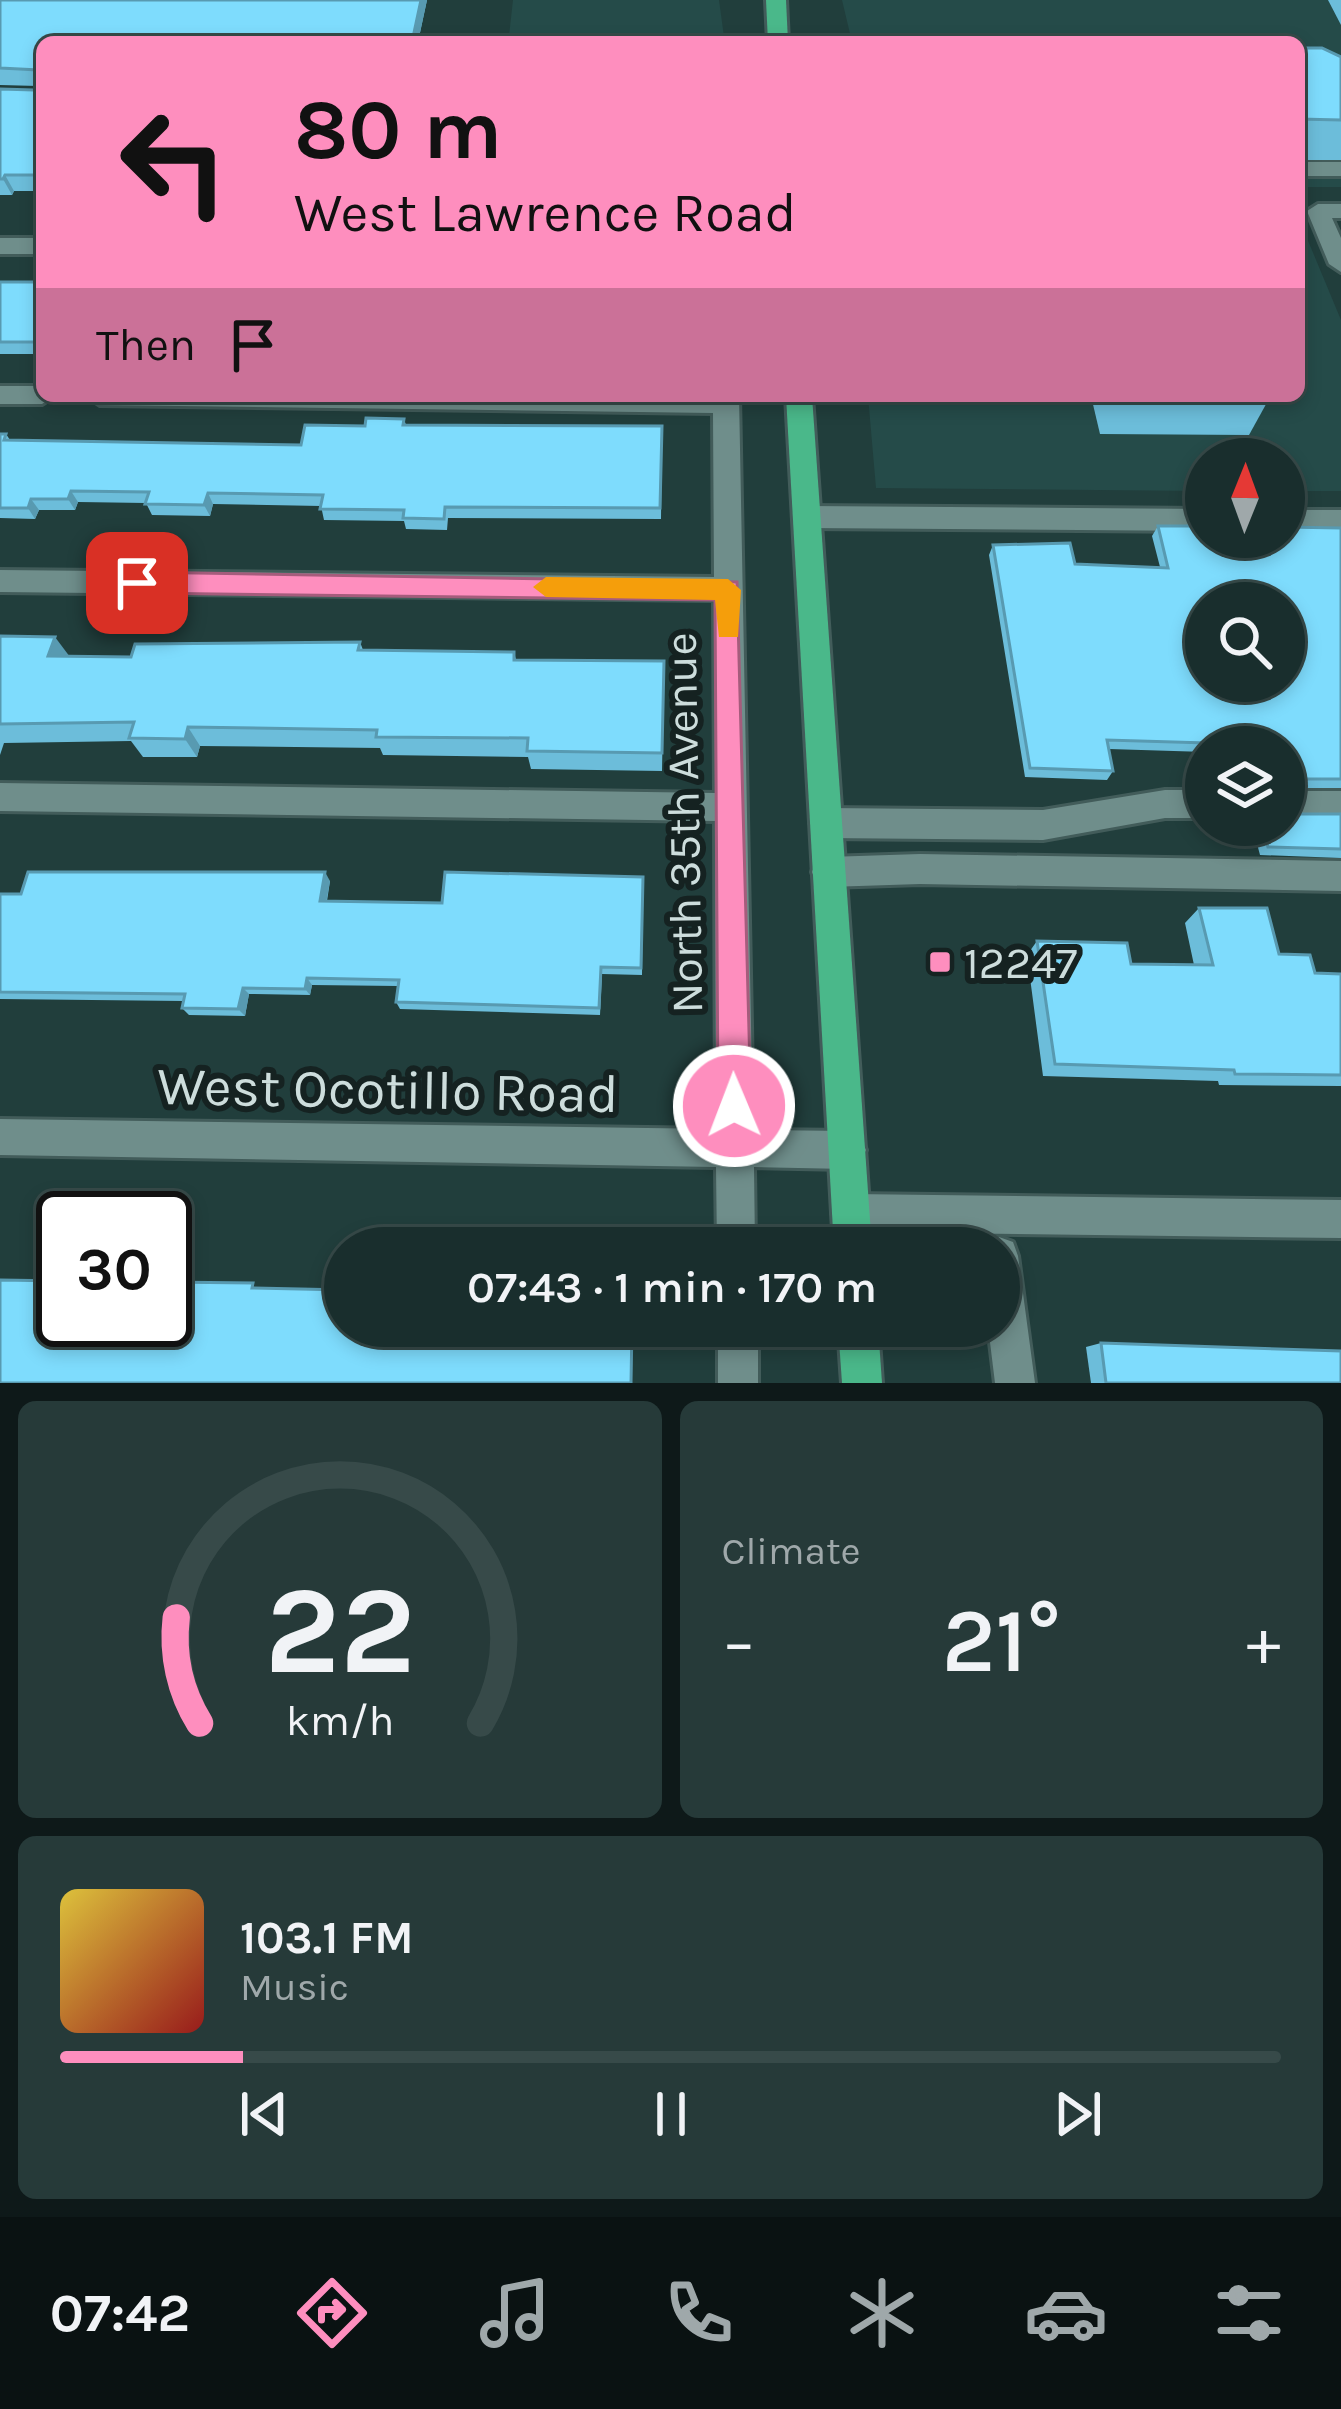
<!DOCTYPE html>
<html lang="en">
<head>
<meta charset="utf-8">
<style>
  :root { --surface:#192e2d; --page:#263a39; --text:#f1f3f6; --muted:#9fa8aa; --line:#374a49; --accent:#fe8ebe }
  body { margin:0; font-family:Karla,sans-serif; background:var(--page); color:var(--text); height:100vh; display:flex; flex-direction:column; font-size:45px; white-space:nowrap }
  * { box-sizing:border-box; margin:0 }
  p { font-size:39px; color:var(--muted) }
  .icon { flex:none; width:66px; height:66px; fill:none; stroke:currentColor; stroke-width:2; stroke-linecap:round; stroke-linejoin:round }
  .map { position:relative; height:1383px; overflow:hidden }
  .side { display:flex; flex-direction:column; gap:18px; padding:18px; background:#0e1919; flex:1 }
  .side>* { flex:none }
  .hud { position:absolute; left:36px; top:36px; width:1269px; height:366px; border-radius:18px; box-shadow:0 6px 18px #0003,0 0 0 3px var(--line); background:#fe8ebe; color:#111; overflow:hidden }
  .needle { width:78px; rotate:1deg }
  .buttons { position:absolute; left:1185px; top:438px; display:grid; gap:24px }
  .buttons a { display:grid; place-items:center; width:120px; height:120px; border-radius:50%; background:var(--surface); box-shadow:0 6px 18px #0003,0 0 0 3px var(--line); font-size:60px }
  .speed { position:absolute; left:36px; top:1191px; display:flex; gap:24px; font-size:60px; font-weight:700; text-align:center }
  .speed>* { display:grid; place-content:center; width:156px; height:156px; border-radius:50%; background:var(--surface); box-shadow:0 6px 18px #0003,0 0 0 3px var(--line); line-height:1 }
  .speed .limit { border:6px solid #111; border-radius:18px; background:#fff; color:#111 }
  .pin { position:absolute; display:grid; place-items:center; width:102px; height:102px; color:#fff; margin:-51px; border-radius:24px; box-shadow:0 6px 18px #0006 }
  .me { position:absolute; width:132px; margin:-66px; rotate:359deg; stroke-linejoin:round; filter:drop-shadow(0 0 9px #0008) }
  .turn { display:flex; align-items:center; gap:42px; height:252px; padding:0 60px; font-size:54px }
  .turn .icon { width:156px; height:156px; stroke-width:2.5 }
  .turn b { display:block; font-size:84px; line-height:102px }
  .then { display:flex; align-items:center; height:114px; padding:0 60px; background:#0003; gap:24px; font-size:45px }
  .big { font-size:90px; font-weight:600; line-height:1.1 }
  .side .card { flex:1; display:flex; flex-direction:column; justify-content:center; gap:18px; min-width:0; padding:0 42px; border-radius:18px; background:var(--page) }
  .side .dial { align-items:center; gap:0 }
  .dial svg { height:312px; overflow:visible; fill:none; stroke:var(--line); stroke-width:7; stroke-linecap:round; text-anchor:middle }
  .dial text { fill:var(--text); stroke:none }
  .song { display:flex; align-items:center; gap:36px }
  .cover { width:144px; height:144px; border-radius:18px; background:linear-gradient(135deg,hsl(50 70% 55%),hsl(0 70% 35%)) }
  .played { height:12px; border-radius:6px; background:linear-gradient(90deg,var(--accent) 15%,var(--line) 15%) }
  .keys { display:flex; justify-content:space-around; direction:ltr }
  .heat { display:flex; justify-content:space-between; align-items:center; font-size:66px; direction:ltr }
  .side .tiles { flex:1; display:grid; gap:18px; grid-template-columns:1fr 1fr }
  .card:last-child { grid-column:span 2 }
  .trip { position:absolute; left:324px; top:1227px; width:696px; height:120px; border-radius:60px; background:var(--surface); box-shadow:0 6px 18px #0003,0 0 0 3px var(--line); font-weight:600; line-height:120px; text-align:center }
  .tabs { display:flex; height:192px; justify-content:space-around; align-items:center; background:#0a1212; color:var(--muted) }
  .tabs .icon { width:84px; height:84px }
  .tabs .selected { color:var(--accent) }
  .tabs b { font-size:54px; color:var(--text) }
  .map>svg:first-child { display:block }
  .built { fill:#254b49 }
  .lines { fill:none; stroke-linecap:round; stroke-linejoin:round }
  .minor-casing { stroke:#425c5a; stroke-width:6 }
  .major-casing { stroke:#425c5a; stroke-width:6 }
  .minor { fill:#6f8e8b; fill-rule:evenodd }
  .major { fill:#4ab88a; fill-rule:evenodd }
  .wall { fill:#6cbdda }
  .shaded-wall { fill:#589ab1 }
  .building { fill:#7edcfd; stroke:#589ab1; stroke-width:3; fill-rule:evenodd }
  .route { fill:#fe8ebe; stroke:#a55c7c; stroke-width:3 }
  .slow { fill:#f59e0b }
  .poi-dot { fill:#fe8ebe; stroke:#152221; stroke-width:4.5 }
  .labels { text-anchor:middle; stroke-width:12; stroke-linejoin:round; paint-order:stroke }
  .street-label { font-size:45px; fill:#cddddc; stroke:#152221 }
  .poi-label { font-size:45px; fill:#cddddc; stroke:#152221; text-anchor:start }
  .near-street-label { font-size:54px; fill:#cddddc; stroke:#152221 }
</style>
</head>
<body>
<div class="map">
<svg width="1341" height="1383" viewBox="0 0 1341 1383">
  <rect width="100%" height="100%" fill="#213e3c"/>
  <g class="built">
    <path d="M513,0H719L724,37L509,36Z"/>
    <path d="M842,0H1341V187H1299V42H852Z"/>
    <path d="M1299,219L1341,320V491H1284V459H1206V491L876,488L868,396H1299Z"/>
  </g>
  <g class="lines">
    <defs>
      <g id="minor">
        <rect x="1299" y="162" width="42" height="14"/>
        <path d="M1318,204H1341V218H1332L1341,238V272L1329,264L1307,211Z"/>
        <rect x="0" y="238" width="42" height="16"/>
        <path d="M0,386H42V396H54L42,404H0Z"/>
        <path d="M87,396H739L753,1130L847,1131L860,1137L866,1150L860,1163L847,1169L754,1167L755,1248H717L716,1167L0,1155V1119L716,1129L715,821L0,811V783L715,793L714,600L0,592V570L714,577L713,413L100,405Z"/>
        <path d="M807,506L1206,509V531L807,528L793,517Z"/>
        <rect x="1284" y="510" width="57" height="22"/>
        <path d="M1165,790H1206V818H1165L1043,840L826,838L815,833L810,823L815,813L826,808L1043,810Z"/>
        <rect x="1284" y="791" width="57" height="28"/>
        <path d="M920,854L1341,861V891L920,884L828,887L816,883L812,872L816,861L828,857Z"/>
        <path d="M851,1194L1341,1200V1238L851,1232L838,1226L832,1213L838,1200Z"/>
        <path d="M999,1237L1013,1242L1018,1256L1035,1383H995L988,1326H999V1248H983Z"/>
        <rect x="718" y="1326" width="40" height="57"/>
      </g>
      <g id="major">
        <path d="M766,0H786L788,42H768Z"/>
        <path d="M786,396H812L872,1248H834Z"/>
        <path d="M838,1326H878L882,1383H842Z"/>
      </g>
    </defs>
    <use href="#minor" class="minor-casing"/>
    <use href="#major" class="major-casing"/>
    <use href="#minor" class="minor"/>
    <use href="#major" class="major"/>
  </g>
  <g class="wall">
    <path d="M0,0H427L418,42H42V191H14L12,195H0V89L34,90L38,86L0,85Z"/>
    <path d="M1328,0H1341V25Z"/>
    <path d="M1299,48L1341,57V160H1299Z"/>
    <rect x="0" y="282" width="42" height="72"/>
    <path d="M1091,396H1270V397L1249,435L1100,434Z"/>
    <path d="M404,419L406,425L662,426L661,519L448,518L447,530L406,529L404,521L324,520L321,506L213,504L210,516L152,515L146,503L78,502L75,510H39L35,519L0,518V434H6L10,440L301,445L365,426Z"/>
    <path d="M1158,526L1341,528V788H1289V814H1341V858L1260,855L1252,825H1284V747H1206V752L1109,749L1113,771L1107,780L1025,777L989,555L993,545L1075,564L1160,567L1152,536Z"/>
    <path d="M0,636L69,656L131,657L360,642L363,650L514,652L516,660L664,661L662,771L531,769L528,757L383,755L380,748L200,746L197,757H143L131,741L4,743L0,755Z"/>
    <path d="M643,877L642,975L602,974L600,1015L400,1009L396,1002L398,986L312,985L310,995L249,994L245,1016L189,1015L182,1008L183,1001L0,999V894L330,881L327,901L442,903Z"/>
    <path d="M1199,908L1315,973L1341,974V1086L1219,1085L1218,1081L1043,1076L1027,955L1037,941L1131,964L1194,965L1185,923Z"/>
    <path d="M1101,1343L1341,1383H1091L1086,1347Z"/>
  </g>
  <g class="shaded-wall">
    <path d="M421,0H427L418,42H412Z"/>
    <path d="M5,175L14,191L12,195L3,179Z"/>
    <path d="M71,491L78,502L75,510L68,499Z"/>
    <path d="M208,493L213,504L210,516L204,505Z"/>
    <path d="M31,499L39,510L35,519L28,508Z"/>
    <path d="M55,637L70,657L48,656Z"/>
    <path d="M188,727L200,746L197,757L185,739Z"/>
    <path d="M325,872L330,881L325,909L320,901Z"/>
    <path d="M307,978L312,985L310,995L305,989Z"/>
    <path d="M243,988L249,994L245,1016L238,1009Z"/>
  </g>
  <g class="building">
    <path d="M0,0H421L412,42H42V175H5L3,179H0V89L34,90L39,86L38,70L0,68Z"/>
    <path d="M992,35L1108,36L1121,42H994Z"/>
    <path d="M1299,48H1322L1341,57V120L1299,119Z"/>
    <rect x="0" y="282" width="42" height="60"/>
    <path d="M1117,396H1270V397Z"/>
    <path d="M366,418L404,419L403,425L662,426L660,508L445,507L444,519L403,518L404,510L320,509L323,495L208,493L204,505L145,504L149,492L71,491L68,499H31L28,508H0V434H6L4,440L301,445L305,425L365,426Z"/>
    <path d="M1158,526H1206V537H1284V527L1341,528V779H1289V814H1341V849L1268,847L1262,825H1284V747H1242L1241,744L1107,740L1113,771L1030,768L993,545L1070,543L1075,564L1168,568ZM1206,603H1284V681H1206Z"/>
    <path d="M0,636L55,637L48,656L131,657L135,644L360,642L358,650L514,652V660L664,661L662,753L527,751L528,738L376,737L377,730L188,727L185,739L129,738L134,722L0,724Z"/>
    <path d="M28,872H325L320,901L442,903L445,872L643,877L641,968L601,967L599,1008L396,1002L399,980L307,978L305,989L243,988L238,1009L182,1008L185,994L0,992V894H21Z"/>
    <path d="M1199,908H1267L1279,954L1310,955L1315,973L1341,974V1075L1235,1074L1234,1070L1055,1064L1037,941L1127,943L1131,964L1213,965Z"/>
    <path d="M0,1280L63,1281V1320H165V1282L253,1283L252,1288L345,1290V1326H632L631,1383H0Z"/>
    <path d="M1101,1343L1341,1351V1383H1106Z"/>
  </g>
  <path class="route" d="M137,572L737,582L751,1106L746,1118L734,1122L723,1118L718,1106L715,600L137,593L124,583Z"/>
  <path class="slow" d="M546,577L728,579L741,590L738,637H719L715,600L546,597L533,587Z"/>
  <rect class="poi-dot" x="928" y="950" width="24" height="24" rx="6"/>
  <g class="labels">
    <g class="street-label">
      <text transform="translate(683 823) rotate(-91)" y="16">North 35th Avenue</text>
    </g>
    <g class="poi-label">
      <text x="964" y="978">12247</text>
    </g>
    <g class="near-street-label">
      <text transform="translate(388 1089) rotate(1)" y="19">West Ocotillo Road</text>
    </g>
  </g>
</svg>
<div class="buttons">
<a><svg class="needle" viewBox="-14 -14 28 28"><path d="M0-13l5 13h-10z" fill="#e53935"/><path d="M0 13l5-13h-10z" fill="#9fa8aa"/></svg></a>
<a><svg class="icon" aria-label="search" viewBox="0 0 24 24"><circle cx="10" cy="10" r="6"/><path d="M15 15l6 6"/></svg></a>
<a><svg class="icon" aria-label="layers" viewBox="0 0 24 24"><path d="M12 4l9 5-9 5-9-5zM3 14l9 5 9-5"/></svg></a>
</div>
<div class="speed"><div class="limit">30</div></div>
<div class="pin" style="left:137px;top:583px;background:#d93025"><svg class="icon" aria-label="arrive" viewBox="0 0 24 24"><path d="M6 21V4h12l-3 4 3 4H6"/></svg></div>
<svg class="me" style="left:734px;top:1106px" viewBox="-20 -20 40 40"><circle r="17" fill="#fe8ebe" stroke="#fff" stroke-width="3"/><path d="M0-11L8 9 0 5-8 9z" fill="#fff"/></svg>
<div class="trip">07:43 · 1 min · 170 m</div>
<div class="hud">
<div class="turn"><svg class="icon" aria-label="left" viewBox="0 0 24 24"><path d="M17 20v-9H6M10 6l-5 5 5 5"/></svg><div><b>80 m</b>West Lawrence Road</div></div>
<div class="then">Then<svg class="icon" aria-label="arrive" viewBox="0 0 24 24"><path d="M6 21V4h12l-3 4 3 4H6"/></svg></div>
</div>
</div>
<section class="side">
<div class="tiles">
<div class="card dial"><svg viewBox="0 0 100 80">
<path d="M14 69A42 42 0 1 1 86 69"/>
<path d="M14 69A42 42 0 0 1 8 42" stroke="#fe8ebe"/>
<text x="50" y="56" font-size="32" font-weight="700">22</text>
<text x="50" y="72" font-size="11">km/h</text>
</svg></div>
<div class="card"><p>Climate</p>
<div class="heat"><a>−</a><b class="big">21°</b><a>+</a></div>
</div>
<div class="card">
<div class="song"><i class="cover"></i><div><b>103.1 FM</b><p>Music</p></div></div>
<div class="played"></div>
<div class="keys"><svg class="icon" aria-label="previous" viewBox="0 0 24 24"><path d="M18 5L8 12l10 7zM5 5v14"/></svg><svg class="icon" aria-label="pause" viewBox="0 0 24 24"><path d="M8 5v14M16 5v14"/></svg><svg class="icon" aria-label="next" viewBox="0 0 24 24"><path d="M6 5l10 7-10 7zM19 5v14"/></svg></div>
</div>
</div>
</section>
<nav class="tabs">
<b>07:42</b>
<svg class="icon selected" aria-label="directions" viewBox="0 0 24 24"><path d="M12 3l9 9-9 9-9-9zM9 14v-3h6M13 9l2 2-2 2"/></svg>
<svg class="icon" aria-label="music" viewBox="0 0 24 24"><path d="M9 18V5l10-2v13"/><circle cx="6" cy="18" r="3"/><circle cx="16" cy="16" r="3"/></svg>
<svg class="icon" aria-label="phone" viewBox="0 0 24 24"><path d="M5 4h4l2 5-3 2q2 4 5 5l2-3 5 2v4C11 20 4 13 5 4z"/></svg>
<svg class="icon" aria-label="climate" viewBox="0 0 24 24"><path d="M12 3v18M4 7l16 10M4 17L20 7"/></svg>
<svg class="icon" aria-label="car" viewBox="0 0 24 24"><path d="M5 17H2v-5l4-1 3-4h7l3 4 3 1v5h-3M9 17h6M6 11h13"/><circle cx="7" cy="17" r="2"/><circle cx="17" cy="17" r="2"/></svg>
<svg class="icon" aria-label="filters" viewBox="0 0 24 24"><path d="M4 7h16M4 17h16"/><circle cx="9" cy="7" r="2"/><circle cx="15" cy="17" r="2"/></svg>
</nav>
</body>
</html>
